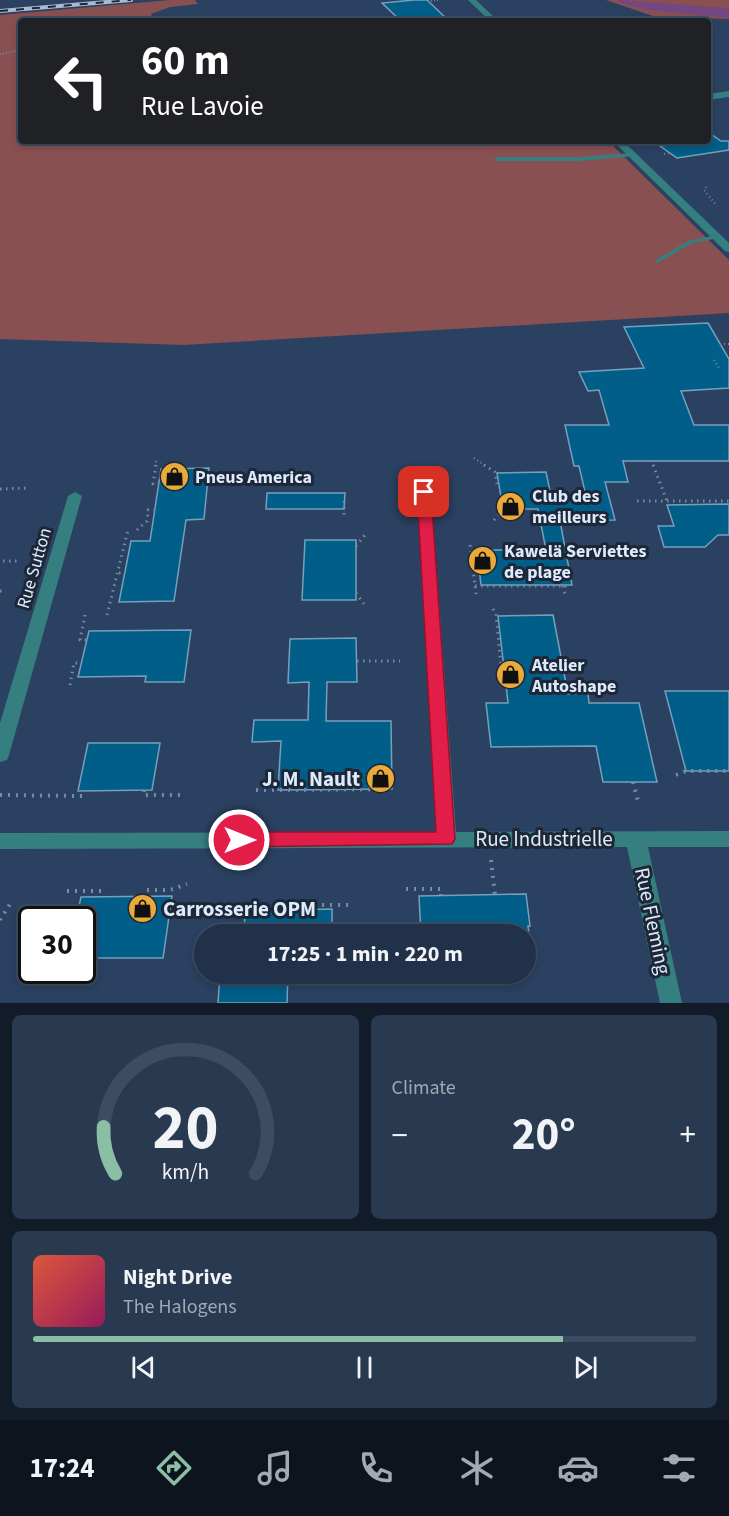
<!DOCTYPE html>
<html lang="en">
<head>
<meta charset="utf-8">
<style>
  :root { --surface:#203149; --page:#283950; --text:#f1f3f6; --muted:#a2a9b4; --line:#3d4c61; --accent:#8abfa5 }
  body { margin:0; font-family:"Source Sans 3",sans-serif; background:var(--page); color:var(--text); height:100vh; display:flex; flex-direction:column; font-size:22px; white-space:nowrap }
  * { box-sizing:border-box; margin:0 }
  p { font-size:20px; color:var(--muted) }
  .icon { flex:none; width:33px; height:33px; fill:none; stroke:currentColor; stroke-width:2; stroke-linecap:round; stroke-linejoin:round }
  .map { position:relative; height:1003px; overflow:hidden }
  .details { display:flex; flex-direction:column; gap:12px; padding:12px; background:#121b28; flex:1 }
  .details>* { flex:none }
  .banner { position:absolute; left:18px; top:18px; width:693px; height:126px; border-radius:6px; box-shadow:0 3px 9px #0003,0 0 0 2px var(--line); background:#202124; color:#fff; overflow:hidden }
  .speed { position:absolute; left:18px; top:906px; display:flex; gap:12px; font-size:30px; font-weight:700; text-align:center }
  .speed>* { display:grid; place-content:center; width:78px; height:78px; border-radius:50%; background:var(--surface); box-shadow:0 3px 9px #0003,0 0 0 2px var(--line); line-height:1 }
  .speed .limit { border:3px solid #111; border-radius:9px; background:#fff; color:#111 }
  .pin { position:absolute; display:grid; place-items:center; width:51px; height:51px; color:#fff; margin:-26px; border-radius:12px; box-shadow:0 3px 9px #0006 }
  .me { position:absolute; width:66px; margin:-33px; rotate:90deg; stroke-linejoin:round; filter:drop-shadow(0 0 4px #0008) }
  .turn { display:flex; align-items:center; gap:21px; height:126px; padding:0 24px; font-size:27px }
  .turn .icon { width:78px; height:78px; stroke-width:2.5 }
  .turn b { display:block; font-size:42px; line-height:51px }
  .big { font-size:45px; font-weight:700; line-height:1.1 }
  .details .widget { flex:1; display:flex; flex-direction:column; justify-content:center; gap:9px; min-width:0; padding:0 21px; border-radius:9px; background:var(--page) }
  .details .dial { align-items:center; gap:0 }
  .dial svg { height:156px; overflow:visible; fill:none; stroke:var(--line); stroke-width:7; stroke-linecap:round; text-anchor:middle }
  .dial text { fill:var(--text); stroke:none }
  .song { display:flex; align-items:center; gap:18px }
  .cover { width:72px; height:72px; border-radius:9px; background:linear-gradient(135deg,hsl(10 70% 55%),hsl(330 70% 35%)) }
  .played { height:6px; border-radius:3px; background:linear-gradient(90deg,var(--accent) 80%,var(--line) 80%) }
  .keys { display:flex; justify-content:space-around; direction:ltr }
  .heat { display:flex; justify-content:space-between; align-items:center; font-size:33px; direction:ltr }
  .details .tiles { flex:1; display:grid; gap:12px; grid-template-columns:1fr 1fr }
  .widget:last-child { grid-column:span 2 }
  .trip { position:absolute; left:194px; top:924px; width:342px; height:60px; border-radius:30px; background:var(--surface); box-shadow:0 3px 9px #0003,0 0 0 2px var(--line); font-weight:700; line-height:60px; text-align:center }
  .menu { display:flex; height:96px; justify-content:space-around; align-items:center; background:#0d141d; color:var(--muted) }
  .menu .icon { width:42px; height:42px }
  .menu .selected { color:var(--accent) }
  .menu b { font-size:27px; color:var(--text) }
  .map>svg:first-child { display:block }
  .green { fill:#895052 }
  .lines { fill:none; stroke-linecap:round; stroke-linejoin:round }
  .river { fill:#734881; fill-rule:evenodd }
  .building { fill:#005e88; stroke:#75a0bc; stroke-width:1.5 }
  .path-far3 { stroke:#788ba6; stroke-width:1.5; stroke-dasharray:1 2; stroke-linecap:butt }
  .path-far2 { stroke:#788ba6; stroke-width:2; stroke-dasharray:1 3; stroke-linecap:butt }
  .path-far1 { stroke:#788ba6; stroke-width:3; stroke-dasharray:1.5 4.5; stroke-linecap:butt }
  .path { stroke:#788ba6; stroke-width:4; stroke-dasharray:2 6; stroke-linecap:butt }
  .service { fill:#367f81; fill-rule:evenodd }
  .minor { fill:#367f81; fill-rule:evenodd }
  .tertiary { fill:#367f81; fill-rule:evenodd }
  .rail-casing { stroke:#aabad2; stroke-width:4 }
  .rail { stroke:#1d2736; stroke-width:2; stroke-dasharray:8; stroke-linecap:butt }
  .route { fill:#e11d48; stroke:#92132f; stroke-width:1.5 }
  .labels { text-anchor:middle; stroke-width:6; stroke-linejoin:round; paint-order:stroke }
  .poi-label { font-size:18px; font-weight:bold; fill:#dceafe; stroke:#1d2736; text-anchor:start }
  .street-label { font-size:18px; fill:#dceafe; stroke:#1d2736 }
  .near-poi-label { font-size:21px; font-weight:bold; fill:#dceafe; stroke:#1d2736; text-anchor:end }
  .near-street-label { font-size:21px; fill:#dceafe; stroke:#1d2736 }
</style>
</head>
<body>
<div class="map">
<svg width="729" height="1003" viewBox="0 0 729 1003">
  <rect width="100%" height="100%" fill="#2b4161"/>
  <g class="green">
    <path d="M170,0H195L198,4L170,7L151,14L154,21H21V141H608L729,260V313L183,345L0,339V15Z"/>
    <path d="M606,0H729V19L653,16Z"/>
  </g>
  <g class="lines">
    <path class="river" d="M619,0L729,8V18L647,10L621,3Z"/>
  </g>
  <g class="building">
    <path d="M414,0H427L449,21H401L382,3Z"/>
    <path d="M708,132L721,141H729V150L677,158L660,146L708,141Z"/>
    <path d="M708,323L729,359V388L681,391L694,425H729V461H623L628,482H605L615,520L560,521L572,585H481L477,550H546L538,509H503L497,473L546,472L551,496H586L579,466H574L565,425H609L599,390L588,391L579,372L644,368L624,327Z"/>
    <path d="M209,468L204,519L186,520L174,601L119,602L131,541H150L161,469Z"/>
    <path d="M267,493H345L344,509H266Z"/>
    <path d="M729,504V535H718L705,547H664L658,526H674L667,505Z"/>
    <path d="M305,540H356V600H302Z"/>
    <path d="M553,615L568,694H588L589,703H639L657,782H603L596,746L491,747L486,703H508L498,616Z"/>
    <path d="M191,630L184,682H145L146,676L78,677L89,631Z"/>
    <path d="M356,638L357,682H327L326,721H391L392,789L278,790L281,741L252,742L254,720H308L309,682L288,683L290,639Z"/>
    <path d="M665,691H729V771H686Z"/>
    <path d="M88,743H160L152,790L78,791Z"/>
    <path d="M526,894L530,926H528L529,934H421L419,896Z"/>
    <path d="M172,896L163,958H82V920H76L81,897Z"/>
    <path d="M332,909V934H244L245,911Z"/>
    <path d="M220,974H288L287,1003H218Z"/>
  </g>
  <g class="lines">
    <g class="path-far3">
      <path d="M428,1L440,0"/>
      <path d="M453,16L456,18"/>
      <path d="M0,54L21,50"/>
    </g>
    <g class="path-far2">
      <path d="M664,154L670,153"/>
      <path d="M706,187L704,190L717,206"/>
      <path d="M720,344H729"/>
      <path d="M714,360L719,368"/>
      <path d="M642,364L645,370"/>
      <path d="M474,458L486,466"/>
      <path d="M622,461H729"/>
      <path d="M652,461L654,466"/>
      <path d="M155,466L156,461"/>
    </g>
    <g class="path-far1">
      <path d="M156,465L153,484L159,483"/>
      <path d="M484,465L495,472L497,484"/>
      <path d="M653,465L667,501"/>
      <path d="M0,489L29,488"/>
      <path d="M344,501V517"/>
      <path d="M637,501H729"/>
      <path d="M494,520L501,513L500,500"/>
      <path d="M137,530L147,521L148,510H155"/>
      <path d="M470,545L476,594"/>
      <path d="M356,546L365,535"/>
      <path d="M3,561H17"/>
      <path d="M472,561H478"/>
      <path d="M119,573H125"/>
      <path d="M475,586H570"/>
      <path d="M563,586L565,594"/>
      <path d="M0,591L6,592"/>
      <path d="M356,593L366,607"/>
      <path d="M493,609L496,614L503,686"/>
      <path d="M85,615L80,640H87"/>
      <path d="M107,615L128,530"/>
      <path d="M357,661H400"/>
      <path d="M70,685L74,663H81"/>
    </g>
    <g class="path">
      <path d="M676,775L686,771H729"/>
      <path d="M633,782L638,801"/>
      <path d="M144,790L143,795H183"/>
      <path d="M256,790L392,789"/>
      <path d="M0,795L82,796L83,791"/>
      <path d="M491,860L495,895"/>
      <path d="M406,889H441V895"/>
      <path d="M67,891H101L100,896"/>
      <path d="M145,896V890H170L187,884"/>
      <path d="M235,906H267V911"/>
      <path d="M311,910V905H351"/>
      <path d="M0,920L10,904"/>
    </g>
    <g class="service">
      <path d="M632,153L634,154V156L579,161H497L494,159L497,157H579Z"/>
      <path d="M717,235L719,236V238L692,243L659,262L657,263L654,261L688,241Z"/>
    </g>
    <g class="minor">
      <path d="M729,91V97L708,100V94Z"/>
      <path d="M424,488L431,492L456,832L729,831V847H648L682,1003H660L627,847L0,849V833L436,832L417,492Z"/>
      <path d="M75,492L82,496L9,755L7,760L0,762V723L68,496Z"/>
    </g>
    <g class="tertiary">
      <path d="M468,0H476L498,21H490Z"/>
      <path d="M613,141H623L729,243V252L725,251Z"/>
    </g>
    <defs>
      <path id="rail" d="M0,11L131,0"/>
    </defs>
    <use href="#rail" class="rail-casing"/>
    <use href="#rail" class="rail"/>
  </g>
  <path class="route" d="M424,488L431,492L455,839L452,844L239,847L232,845L229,840L232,834L239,832H436L417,492Z"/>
  <defs>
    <symbol id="shop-disc" viewBox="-11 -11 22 22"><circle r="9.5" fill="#eaaa39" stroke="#1d2736"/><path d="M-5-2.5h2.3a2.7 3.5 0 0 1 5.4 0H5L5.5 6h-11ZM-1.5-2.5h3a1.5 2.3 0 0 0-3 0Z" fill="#111"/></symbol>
  </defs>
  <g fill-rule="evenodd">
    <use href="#shop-disc" x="158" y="460" width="33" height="33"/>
    <use href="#shop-disc" x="494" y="490" width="33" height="33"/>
    <use href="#shop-disc" x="466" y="544" width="33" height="33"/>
    <use href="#shop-disc" x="494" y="658" width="33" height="33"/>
    <use href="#shop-disc" x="364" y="762" width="33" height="33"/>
    <use href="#shop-disc" x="126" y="892" width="33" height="33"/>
  </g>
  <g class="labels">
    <g class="poi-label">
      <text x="195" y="483">Pneus America</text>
      <text x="532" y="502">Club des<tspan x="532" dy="21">meilleurs</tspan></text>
      <text x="504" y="557">Kawelä Serviettes<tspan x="504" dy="21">de plage</tspan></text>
      <text x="532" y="671">Atelier<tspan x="532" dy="21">Autoshape</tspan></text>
    </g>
    <g class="street-label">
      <text transform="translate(34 568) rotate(-74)" y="6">Rue Sutton</text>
    </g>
    <g class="near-poi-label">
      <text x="360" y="786">J. M. Nault</text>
      <text x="163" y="916" text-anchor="start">Carrosserie OPM</text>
    </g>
    <g class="near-street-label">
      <text x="544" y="846">Rue Industrielle</text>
      <text transform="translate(653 921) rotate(78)" y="7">Rue Fleming</text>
    </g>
  </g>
</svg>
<div class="speed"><div class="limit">30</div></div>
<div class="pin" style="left:424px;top:492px;background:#d93025"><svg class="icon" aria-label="arrive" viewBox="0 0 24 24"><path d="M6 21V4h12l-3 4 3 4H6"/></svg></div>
<svg class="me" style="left:239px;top:840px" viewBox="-20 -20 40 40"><circle r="17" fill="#e11d48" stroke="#fff" stroke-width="3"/><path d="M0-11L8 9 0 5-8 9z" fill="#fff"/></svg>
<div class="trip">17:25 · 1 min · 220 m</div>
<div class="banner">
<div class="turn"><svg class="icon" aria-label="left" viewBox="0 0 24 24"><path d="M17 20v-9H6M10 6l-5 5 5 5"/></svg><div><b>60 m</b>Rue Lavoie</div></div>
</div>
</div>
<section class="details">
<div class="tiles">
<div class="widget dial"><svg viewBox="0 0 100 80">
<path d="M14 69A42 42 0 1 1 86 69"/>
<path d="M14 69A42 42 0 0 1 8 45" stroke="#8abfa5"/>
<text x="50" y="56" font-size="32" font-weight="700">20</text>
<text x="50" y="72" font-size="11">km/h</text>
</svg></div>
<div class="widget"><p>Climate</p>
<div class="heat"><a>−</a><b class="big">20°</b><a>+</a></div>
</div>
<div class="widget">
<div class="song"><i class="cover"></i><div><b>Night Drive</b><p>The Halogens</p></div></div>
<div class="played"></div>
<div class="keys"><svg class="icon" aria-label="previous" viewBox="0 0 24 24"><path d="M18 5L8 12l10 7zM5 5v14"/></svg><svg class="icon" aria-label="pause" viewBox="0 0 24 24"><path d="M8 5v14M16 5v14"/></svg><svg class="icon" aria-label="next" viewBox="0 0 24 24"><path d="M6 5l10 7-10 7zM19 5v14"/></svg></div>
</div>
</div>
</section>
<nav class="menu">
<b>17:24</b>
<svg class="icon selected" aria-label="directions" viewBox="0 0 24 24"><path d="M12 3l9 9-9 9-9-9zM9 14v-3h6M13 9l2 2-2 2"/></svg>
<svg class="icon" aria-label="music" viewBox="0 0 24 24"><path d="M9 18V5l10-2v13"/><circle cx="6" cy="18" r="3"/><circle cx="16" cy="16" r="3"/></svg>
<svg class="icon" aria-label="phone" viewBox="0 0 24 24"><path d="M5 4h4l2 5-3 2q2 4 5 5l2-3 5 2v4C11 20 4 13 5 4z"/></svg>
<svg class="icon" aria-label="climate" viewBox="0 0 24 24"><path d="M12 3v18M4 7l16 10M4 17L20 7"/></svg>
<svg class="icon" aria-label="car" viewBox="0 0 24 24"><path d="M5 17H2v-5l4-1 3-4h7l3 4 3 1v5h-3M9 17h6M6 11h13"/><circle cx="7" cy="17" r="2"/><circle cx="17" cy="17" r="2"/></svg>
<svg class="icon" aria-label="filters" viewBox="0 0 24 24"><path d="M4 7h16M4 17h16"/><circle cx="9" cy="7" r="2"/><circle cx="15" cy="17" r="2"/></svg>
</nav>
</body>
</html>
